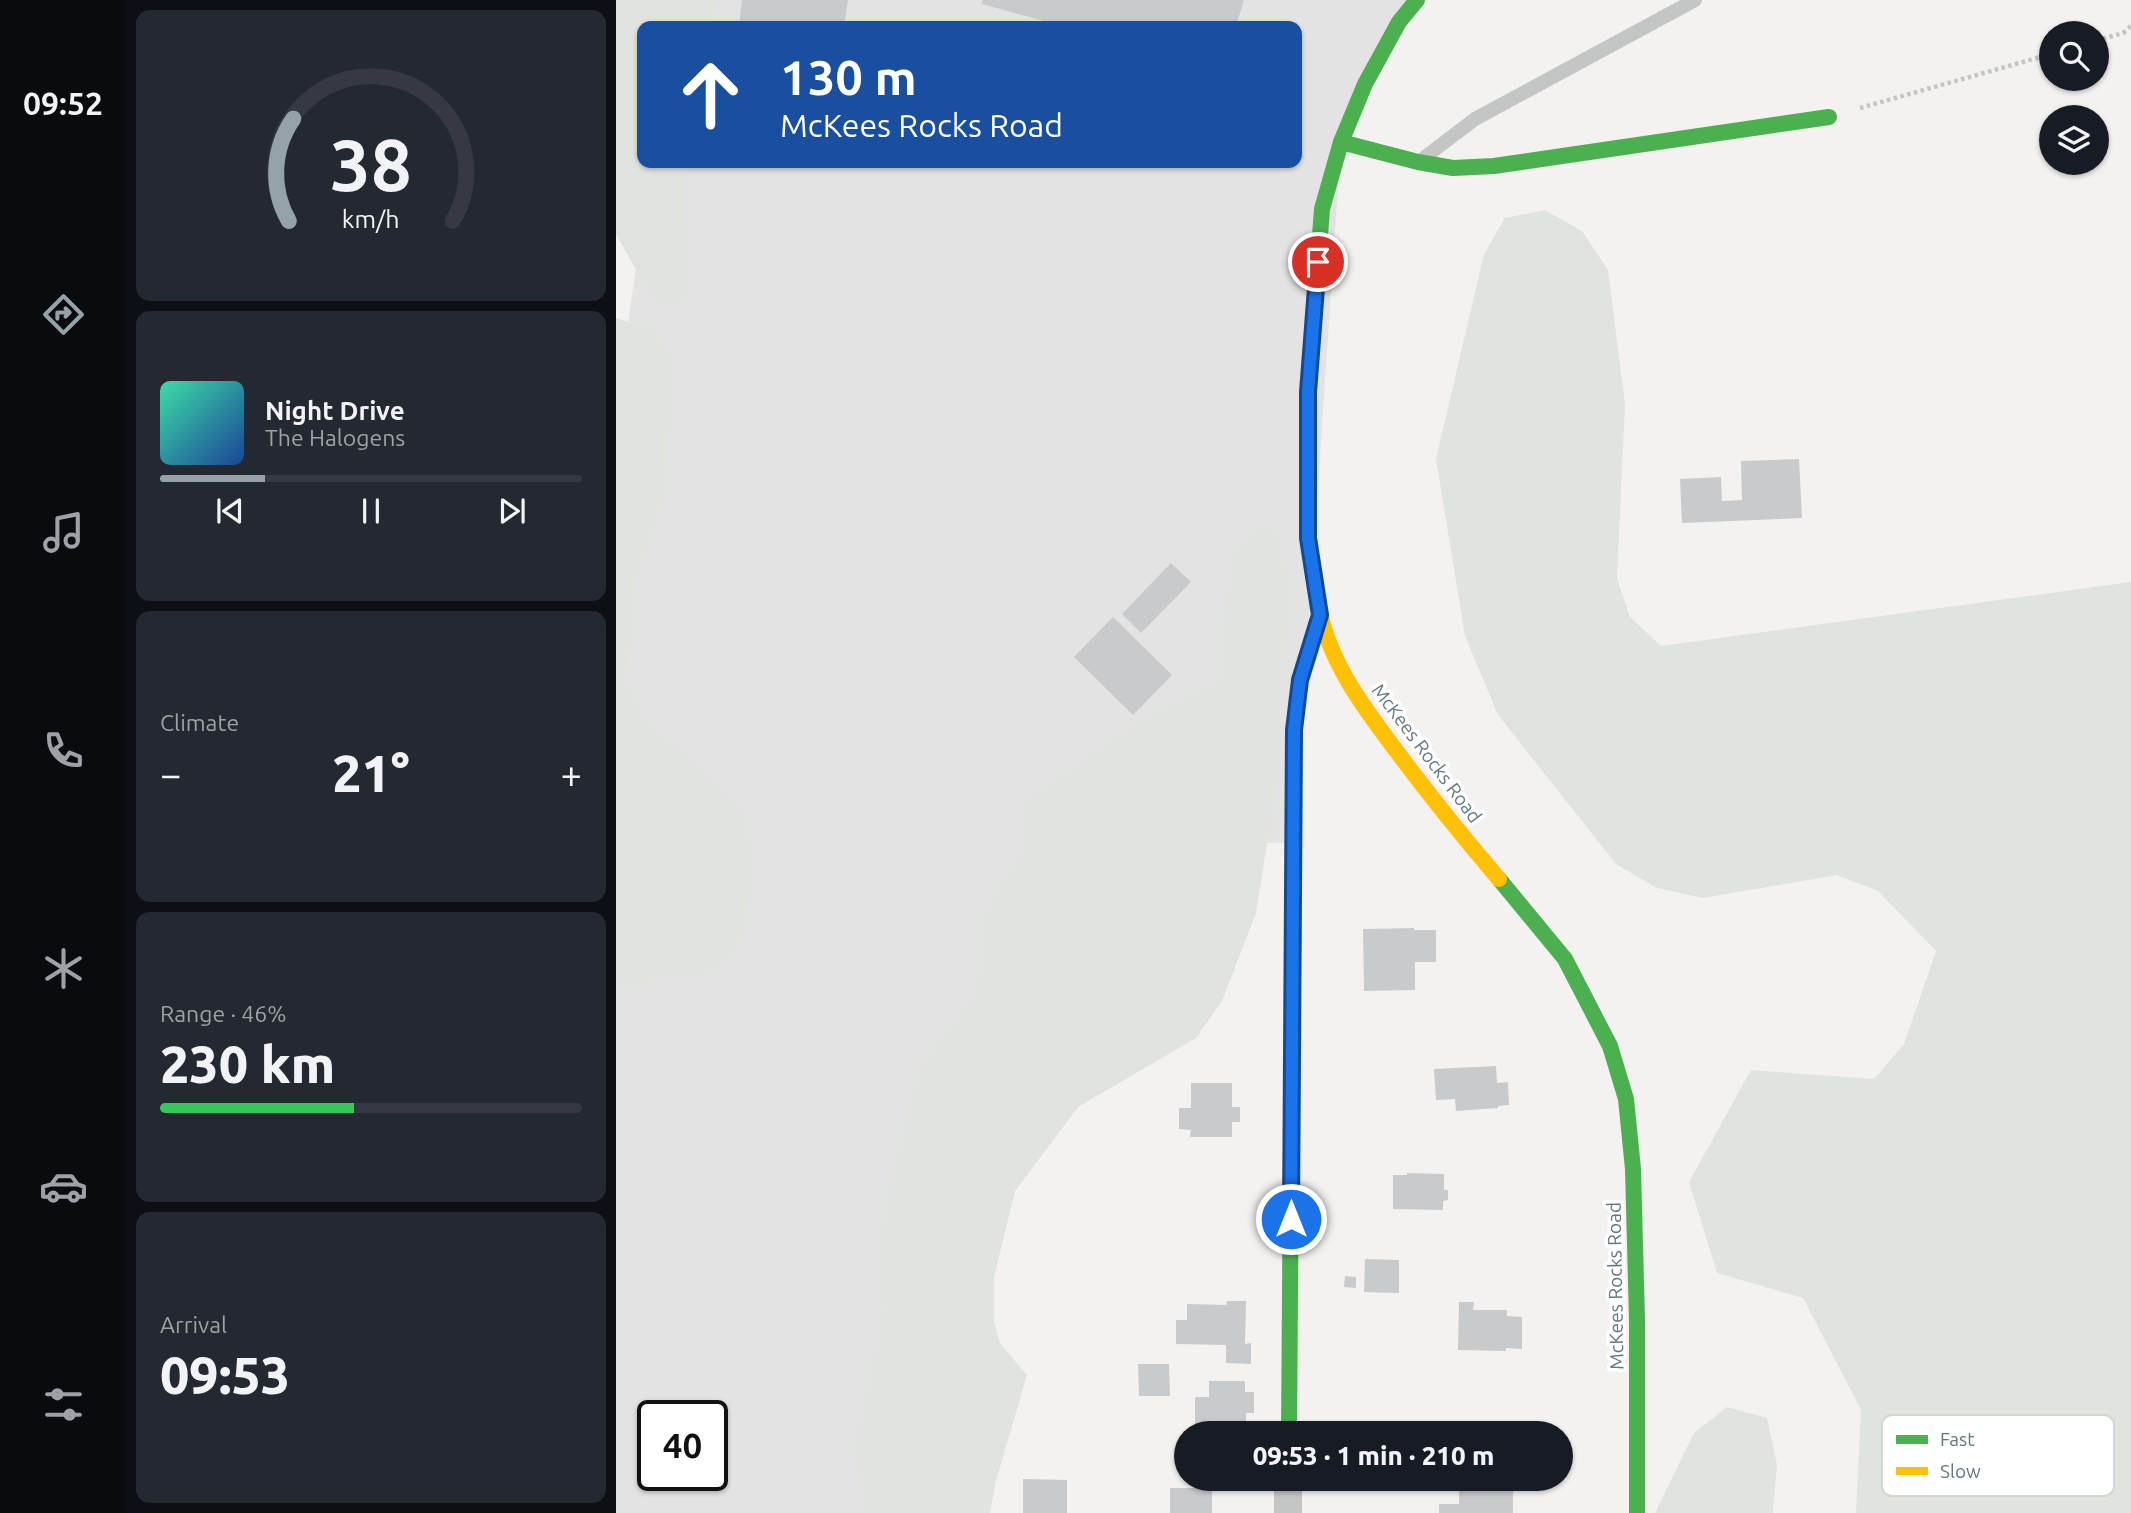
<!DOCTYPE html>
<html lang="en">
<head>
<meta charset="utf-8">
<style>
  :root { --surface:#171b24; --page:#242831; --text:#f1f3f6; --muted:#9ea1a6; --line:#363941; --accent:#95a2a7 }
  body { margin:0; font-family:Ubuntu,sans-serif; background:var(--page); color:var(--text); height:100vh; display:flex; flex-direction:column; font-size:26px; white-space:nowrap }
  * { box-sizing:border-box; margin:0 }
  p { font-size:23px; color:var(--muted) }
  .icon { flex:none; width:38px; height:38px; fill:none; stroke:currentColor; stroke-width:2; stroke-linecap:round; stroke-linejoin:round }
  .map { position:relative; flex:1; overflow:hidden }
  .side { display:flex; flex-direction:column; gap:10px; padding:10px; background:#0d0f14; width:490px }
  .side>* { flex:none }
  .hud { position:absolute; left:21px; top:21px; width:665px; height:147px; border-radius:14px; box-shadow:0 2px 5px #0004; background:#1a4fa0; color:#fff; overflow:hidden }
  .fabs { position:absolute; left:1423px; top:21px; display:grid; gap:14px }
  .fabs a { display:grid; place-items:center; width:70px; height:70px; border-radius:50%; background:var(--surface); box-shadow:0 2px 5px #0004; font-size:35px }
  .speed { position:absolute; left:21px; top:1400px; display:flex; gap:14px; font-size:35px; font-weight:700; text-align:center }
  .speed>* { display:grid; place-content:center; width:91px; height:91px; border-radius:50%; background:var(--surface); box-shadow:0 2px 5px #0004; line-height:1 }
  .speed .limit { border:4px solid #111; border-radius:10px; background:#fff; color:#111 }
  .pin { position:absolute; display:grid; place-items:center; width:60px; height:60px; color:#fff; margin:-30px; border:4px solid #fff; border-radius:50%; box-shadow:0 2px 7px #0007 }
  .me { position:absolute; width:77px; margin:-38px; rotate:0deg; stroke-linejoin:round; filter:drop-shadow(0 0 5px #0008) }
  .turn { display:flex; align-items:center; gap:24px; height:147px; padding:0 28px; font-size:32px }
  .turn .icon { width:91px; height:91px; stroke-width:2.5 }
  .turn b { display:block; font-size:49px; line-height:60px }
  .big { font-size:52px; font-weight:800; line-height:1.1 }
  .side .widget { flex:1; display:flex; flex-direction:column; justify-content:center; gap:10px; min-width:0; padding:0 24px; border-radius:14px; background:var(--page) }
  .side .dial { align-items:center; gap:0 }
  .dial svg { height:182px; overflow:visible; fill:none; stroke:var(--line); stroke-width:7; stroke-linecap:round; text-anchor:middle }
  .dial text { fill:var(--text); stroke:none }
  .song { display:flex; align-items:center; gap:21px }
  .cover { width:84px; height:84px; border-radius:10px; background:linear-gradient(135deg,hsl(160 70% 55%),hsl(220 70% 35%)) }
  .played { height:7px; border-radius:4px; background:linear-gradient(90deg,var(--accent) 25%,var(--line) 25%) }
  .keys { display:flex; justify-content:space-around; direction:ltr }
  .heat { display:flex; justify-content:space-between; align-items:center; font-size:38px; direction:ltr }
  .charge { height:10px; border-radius:5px; background:linear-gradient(90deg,#34c759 46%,var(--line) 0) }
  .trip { position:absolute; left:558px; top:1421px; width:399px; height:70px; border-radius:35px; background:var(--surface); box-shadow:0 2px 5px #0004; font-weight:800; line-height:70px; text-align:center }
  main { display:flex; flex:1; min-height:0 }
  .tabs { display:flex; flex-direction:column; width:126px; justify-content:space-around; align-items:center; background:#090b0e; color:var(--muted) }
  .tabs .icon { width:49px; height:49px }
  .tabs .current { color:var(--accent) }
  .tabs b { font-size:32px; color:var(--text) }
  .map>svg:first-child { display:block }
  .built { fill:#e3e3e3; fill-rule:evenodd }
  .green { fill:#e1e4de }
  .building { fill:#c9cacb }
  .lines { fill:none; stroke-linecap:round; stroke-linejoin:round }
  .path { stroke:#c3c4c5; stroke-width:4.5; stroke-dasharray:3.5 3.5; stroke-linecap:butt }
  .lane { stroke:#c4c6c6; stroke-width:14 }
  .street { stroke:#c4c6c6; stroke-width:28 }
  .fast { stroke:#4caf50; stroke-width:16 }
  .slow { stroke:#ffc107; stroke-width:16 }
  .route-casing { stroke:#114b97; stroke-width:18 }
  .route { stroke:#1a73e8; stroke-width:12 }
  .labels { text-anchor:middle; stroke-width:7; stroke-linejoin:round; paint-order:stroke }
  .street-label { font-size:19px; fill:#637780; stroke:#fff }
  .key { fill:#fff; stroke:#d0d6d9; stroke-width:2 }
  .key-label { font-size:19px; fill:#637780 }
</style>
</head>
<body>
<main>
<nav class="tabs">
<b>09:52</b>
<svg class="icon current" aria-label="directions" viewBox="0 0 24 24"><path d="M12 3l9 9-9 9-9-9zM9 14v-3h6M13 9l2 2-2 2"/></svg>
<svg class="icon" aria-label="music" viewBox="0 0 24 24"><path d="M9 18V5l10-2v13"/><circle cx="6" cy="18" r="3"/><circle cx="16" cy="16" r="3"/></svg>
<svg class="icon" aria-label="phone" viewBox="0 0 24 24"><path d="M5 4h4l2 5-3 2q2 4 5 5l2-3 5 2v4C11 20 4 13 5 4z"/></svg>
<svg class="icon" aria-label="climate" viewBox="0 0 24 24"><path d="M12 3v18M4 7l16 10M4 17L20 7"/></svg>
<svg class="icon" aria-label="car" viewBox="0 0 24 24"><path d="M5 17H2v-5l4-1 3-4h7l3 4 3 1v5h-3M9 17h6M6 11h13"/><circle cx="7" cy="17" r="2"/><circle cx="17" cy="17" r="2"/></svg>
<svg class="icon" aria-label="filters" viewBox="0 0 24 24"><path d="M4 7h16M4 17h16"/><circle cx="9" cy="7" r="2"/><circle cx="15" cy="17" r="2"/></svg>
</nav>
<section class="side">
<div class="widget dial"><svg viewBox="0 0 100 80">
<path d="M14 69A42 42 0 1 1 86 69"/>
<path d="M14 69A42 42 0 0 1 16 24" stroke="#95a2a7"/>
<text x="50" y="56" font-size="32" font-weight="700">38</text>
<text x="50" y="72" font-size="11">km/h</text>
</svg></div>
<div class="widget">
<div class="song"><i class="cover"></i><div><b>Night Drive</b><p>The Halogens</p></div></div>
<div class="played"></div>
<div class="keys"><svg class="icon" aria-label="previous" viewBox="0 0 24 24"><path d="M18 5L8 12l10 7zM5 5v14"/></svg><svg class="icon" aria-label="pause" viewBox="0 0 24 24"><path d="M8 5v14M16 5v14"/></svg><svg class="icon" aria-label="next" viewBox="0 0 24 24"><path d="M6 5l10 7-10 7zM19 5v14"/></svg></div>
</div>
<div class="widget"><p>Climate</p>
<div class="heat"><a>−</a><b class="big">21°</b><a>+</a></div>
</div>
<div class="widget"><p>Range · 46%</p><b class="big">230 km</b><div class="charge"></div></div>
<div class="widget"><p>Arrival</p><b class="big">09:53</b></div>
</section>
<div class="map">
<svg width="1515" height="1513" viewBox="0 0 1515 1513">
  <rect width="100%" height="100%" fill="#f3f2f0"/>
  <path class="built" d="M58,0H801L725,142L678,843L410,841L332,1513H0V407L35,163H681V26H55ZM37,1416H96V1475H37Z"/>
  <g class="green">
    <path d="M0,0H102L95,26H26V163H69L70,297L43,308L0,235Z"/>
    <path d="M929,210L966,231L992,270L1009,404L1001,578L1014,617L1045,646L1515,582V1513H1240L1245,1410L1187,1298L1101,1273L1073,1182L1135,1070L1258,1079L1288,1044L1320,951L1262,891L1221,875L1087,898L1041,888L1000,864L882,715L849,636L820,459L868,254L889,218Z"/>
    <path d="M0,318L39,330L59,367L48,491L20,582L10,678L25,720L79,762L125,811L137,856L133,903L122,944L106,962L88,973L0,986Z"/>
    <path d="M649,524L665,537L673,605L661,698L666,749L640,913L606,1001L580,1038L462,1107L399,1191L378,1277V1321L384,1343L411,1375L380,1481L374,1513H247L240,1440L268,1311L263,1268L269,1204L303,1068L353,1002L363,980L371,912L410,841L405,819L412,800L532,715L608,678L611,593L620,553Z"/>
    <path d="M1111,1407L1151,1418L1161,1465L1157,1513H1039L1078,1433Z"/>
  </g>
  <g class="building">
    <path d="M126,0H232L228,26H123Z"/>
    <path d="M367,0H628L620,26H446L366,4Z"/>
    <path d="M1183,459L1186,518L1066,523L1064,479L1105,477L1106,501L1126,500L1125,461Z"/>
    <path d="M555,563L575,582L525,633L506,614Z"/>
    <path d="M497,617L556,675L517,715L458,657Z"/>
    <path d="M798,928V930H820V962H799V990L748,991L747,929Z"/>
    <path d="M880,1066L881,1083L892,1082L893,1105L882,1106V1108L840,1111L839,1099L820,1100L818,1069Z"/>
    <path d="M575,1083H616V1107H624V1122H616V1137H574L575,1130L563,1129V1108H575Z"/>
    <path d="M791,1173L828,1174V1190H832V1200L827,1201V1210L777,1209V1175H791Z"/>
    <path d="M749,1259L783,1260V1293L748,1292Z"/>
    <path d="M729,1276L740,1277V1288L728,1287Z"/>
    <path d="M611,1301H630L629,1344L635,1343V1364L610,1363V1345L560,1344V1320H571V1304L610,1305Z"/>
    <path d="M843,1302H858L857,1310H891V1316L906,1317V1349L890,1348V1351L842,1350Z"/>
    <path d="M522,1364H553L554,1396H523Z"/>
    <path d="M593,1381H629V1392H638V1413H630V1431H593V1425H579V1397H593Z"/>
    <path d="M407,1479L451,1480V1513H407Z"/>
    <path d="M889,1485V1488H897V1513H823V1504H843V1486Z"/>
    <rect x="554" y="1488" width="42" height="25"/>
  </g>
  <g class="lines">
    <g class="path">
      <path d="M1480,41L1507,33L1515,26"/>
      <path d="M1244,108L1435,54"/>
    </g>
    <path class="lane" d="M809,157L859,119L1079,0"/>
    <path class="street" d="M672,1513V1479"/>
    <g class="fast">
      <path d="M725,142L802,162L837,168L878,166L1213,117"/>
      <path d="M702,602L692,538V392L706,209L725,142L749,84L783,22L801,0"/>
      <path d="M883,879L949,959L994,1046L1010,1099L1017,1169L1021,1320V1513"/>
      <path d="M673,1433L678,730L684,680L704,615"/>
    </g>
    <path class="slow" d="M702,602C711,660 748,708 782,753C814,796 848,838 883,879"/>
  </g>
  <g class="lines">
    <defs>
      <path id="route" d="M675,1219L678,730L684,680L704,615L692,538V392L702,262"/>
    </defs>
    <use href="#route" class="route-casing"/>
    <use href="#route" class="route"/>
  </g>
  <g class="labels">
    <g class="street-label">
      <text transform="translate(811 753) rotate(53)" y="7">McKees Rocks Road</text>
      <text transform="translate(999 1286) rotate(-91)" y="7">McKees Rocks Road</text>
    </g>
  </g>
  <rect x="1266" y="1415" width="232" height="81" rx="10" class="key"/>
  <rect x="1280" y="1435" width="32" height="9" fill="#4caf50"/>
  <rect x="1280" y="1467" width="32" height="8" fill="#ffc107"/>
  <g class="key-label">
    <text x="1324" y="1446">Fast</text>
    <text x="1324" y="1478">Slow</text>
  </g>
</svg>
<div class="fabs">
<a><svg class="icon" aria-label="search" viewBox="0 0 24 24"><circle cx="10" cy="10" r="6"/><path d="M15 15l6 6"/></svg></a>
<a><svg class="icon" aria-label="layers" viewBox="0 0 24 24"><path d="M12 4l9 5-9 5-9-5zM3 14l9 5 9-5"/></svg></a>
</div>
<div class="speed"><div class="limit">40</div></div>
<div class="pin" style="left:702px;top:262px;background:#d93025"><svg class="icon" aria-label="arrive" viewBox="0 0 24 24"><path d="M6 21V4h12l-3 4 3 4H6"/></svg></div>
<svg class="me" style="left:675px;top:1219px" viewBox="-20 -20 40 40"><circle r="17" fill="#1a73e8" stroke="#fff" stroke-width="3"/><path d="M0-11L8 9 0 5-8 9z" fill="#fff"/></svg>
<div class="trip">09:53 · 1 min · 210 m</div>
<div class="hud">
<div class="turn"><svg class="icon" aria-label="ahead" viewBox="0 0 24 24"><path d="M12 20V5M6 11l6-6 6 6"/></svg><div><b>130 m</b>McKees Rocks Road</div></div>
</div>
</div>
</main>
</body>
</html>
